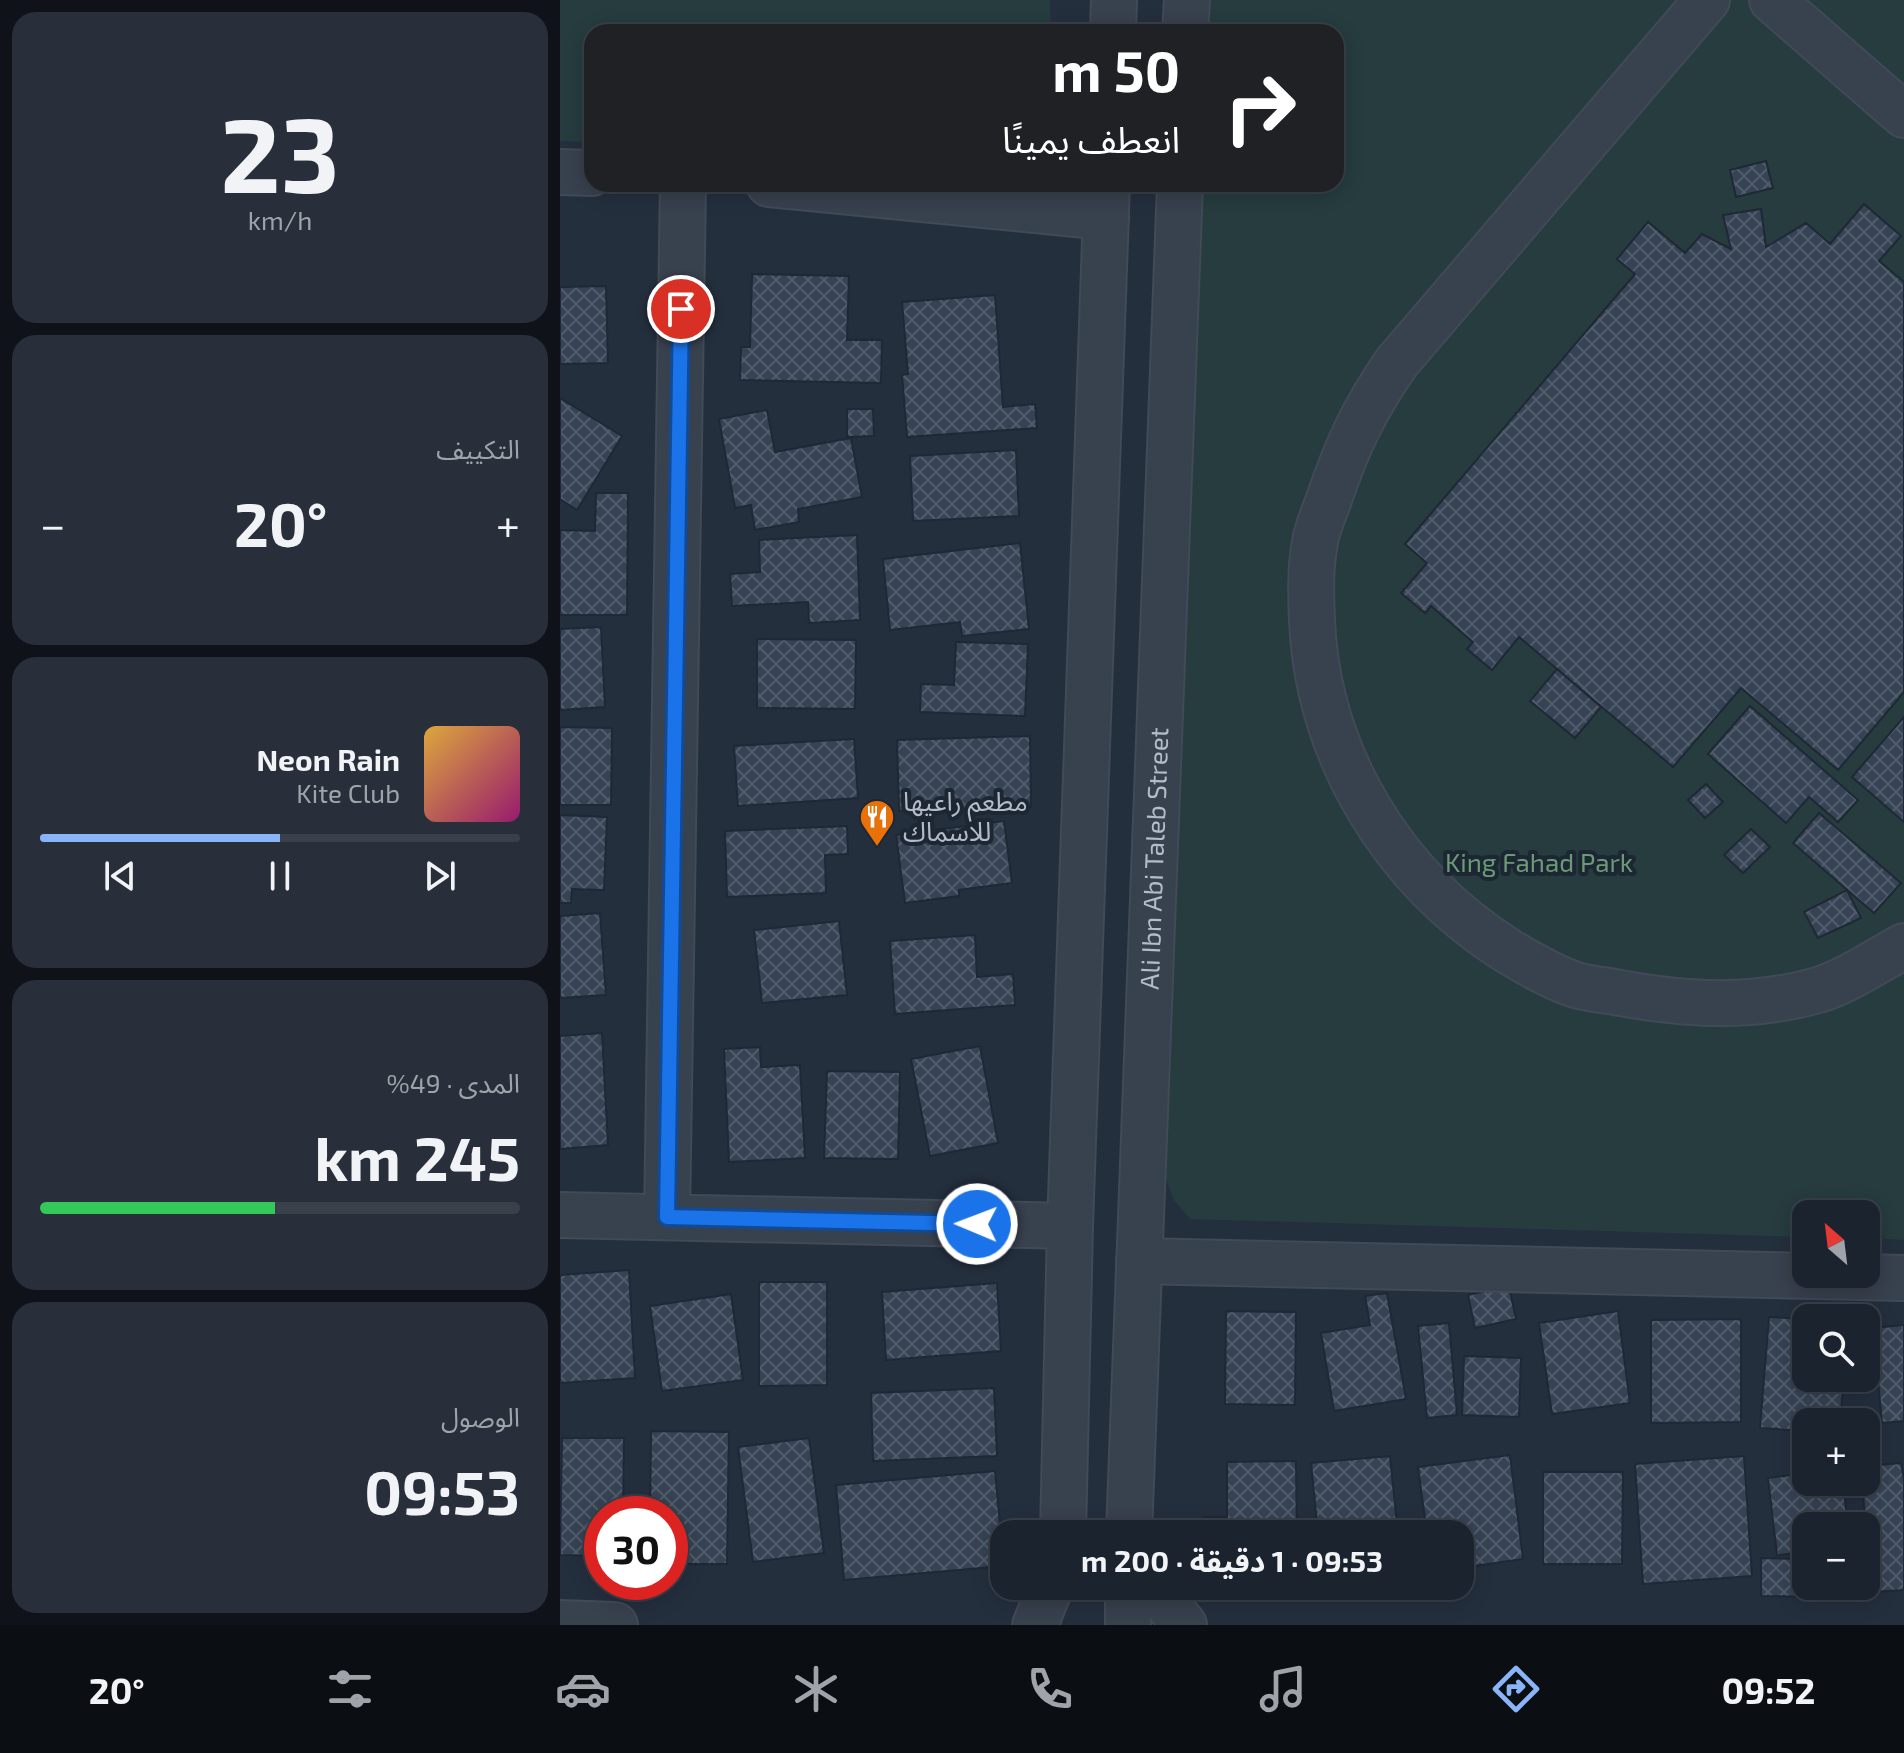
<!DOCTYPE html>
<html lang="ar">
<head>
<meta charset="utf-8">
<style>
  :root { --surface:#1b232e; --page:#282f3a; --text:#f1f3f6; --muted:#a0a4aa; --line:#39404a; --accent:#8ab4f8 }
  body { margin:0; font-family:"Exo 2","Noto Sans Arabic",sans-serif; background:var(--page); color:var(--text); direction:rtl; height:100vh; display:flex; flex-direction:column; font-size:30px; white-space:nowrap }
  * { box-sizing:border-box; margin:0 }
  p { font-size:26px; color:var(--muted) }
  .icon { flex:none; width:44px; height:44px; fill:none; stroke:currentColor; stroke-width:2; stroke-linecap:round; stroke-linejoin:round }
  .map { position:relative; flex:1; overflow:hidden; direction:ltr }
  .sheet { display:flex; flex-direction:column; gap:12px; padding:12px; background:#0f1319; width:560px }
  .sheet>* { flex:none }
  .banner { position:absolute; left:24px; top:24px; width:760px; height:168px; border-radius:24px; box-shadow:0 4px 20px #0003,0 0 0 2px var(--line); direction:rtl; background:#202124; color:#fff; overflow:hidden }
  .needle { width:52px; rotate:332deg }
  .fabs { position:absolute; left:1232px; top:1200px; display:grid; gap:16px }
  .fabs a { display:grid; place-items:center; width:88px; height:88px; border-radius:16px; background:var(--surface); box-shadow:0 4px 20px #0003,0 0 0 2px var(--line); font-size:40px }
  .speed { position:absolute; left:24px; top:1496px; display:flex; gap:16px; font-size:40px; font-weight:700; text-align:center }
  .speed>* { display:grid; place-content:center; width:104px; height:104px; border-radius:50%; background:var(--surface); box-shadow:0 4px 20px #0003,0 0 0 2px var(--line); line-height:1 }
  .speed .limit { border:12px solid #d22; background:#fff; color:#111 }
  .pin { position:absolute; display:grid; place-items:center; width:68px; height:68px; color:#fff; margin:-34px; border:4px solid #fff; border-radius:50%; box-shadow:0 2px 8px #0007 }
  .me { position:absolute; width:88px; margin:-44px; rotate:271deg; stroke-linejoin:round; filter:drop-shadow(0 0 6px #0008) }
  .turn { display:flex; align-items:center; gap:28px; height:168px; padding:0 32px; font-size:36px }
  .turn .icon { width:104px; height:104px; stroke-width:2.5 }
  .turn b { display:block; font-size:56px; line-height:68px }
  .big { font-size:60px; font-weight:700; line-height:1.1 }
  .sheet .widget { flex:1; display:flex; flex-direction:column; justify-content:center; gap:12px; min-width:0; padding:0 28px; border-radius:24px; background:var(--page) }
  .sheet .dial { align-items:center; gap:0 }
  .dial b { font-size:104px; line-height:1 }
  .song { display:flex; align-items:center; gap:24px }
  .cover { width:96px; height:96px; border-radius:12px; background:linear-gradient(135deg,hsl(40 70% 55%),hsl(320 70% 35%)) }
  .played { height:8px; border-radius:4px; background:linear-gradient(90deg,var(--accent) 50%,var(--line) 50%) }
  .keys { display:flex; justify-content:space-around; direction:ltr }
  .heat { display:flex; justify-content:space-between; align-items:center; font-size:44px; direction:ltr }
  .charge { height:12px; border-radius:6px; background:linear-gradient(90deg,#34c759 49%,var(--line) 0) }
  .trip { position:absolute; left:430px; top:1520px; width:484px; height:80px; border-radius:24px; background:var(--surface); box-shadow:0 4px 20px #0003,0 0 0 2px var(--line); font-weight:700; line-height:80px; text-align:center; direction:rtl }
  .menu { display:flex; height:128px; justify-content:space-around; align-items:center; background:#0b0e12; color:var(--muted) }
  .menu .icon { width:56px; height:56px }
  .menu .current { color:var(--accent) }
  .menu b { font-size:36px; color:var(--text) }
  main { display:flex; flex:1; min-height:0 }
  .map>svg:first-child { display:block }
  .green { fill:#263c3f }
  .building { fill:url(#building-cross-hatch); stroke:#1f2835; stroke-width:2 }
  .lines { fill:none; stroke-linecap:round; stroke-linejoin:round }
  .minor-casing { stroke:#414a57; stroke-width:48 }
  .minor { stroke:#38414e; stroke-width:44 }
  .route-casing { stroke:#114b97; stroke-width:20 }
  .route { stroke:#1a73e8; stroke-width:14 }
  .labels { text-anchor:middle; stroke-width:8; stroke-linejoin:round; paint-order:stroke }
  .poi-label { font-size:26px; fill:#b4bcc9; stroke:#1d2633; text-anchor:start }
  .street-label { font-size:26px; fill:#b4bcc9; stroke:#1d2633 }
  .park-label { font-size:26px; fill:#6b9a76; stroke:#1d2633 }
</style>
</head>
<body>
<main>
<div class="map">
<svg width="1344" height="1625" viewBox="0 0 1344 1625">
  <defs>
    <pattern id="building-cross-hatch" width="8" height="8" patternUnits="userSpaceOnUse" patternTransform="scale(2)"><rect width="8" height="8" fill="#364354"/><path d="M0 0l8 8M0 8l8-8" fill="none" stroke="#515c6b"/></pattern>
  </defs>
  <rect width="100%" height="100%" fill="#242f3e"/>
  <g class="green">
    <path d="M0,0H490L491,32H32V142L0,141Z"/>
    <path d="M642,0H1344V1240L1306,1238V1214H1246V1237L630,1219L614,1200L603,1171L637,184H776V32H641Z"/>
  </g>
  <g class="building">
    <path d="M1206,161L1213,188L1176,197L1170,170Z"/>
    <path d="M1304,204L1341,236L1319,261L1344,282V692L1278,770L1181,688L1113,767L959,637L932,670L907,649L913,642L871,606L865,613L841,593L867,563L845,544L1075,274L1057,259L1088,222L1125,253L1142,234L1171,249L1163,215L1201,209L1206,247L1246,223L1270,244Z"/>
    <path d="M192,274L289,276L287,340H322L321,383L180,380L181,347H190Z"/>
    <path d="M46,286L48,363L0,364V287Z"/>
    <path d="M435,295L443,407L475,404L477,428L347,437L342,375L348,374L342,302Z"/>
    <path d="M0,398L62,436L17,510L0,499Z"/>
    <path d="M287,409H313L314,436L287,437Z"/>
    <path d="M207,410L215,452L291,438L302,497L238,509L239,522L195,530L191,505L175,508L159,419Z"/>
    <path d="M456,450L459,516L353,521L350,456Z"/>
    <path d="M36,493H68L67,615H0V530L35,531Z"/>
    <path d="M297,535L300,620L249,623L248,602L172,606L170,574L200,572L199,540Z"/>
    <path d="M460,543L469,629L402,636L400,622L330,630L323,559Z"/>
    <path d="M41,627L45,707L0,710V629Z"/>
    <path d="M197,639L296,640L295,709L197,708Z"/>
    <path d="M396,642L468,644L465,716L360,712L361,684L394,685Z"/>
    <path d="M997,669L1041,707L1015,738L970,701Z"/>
    <path d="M1190,706L1298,800L1278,822L1249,797L1226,823L1148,754Z"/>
    <path d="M1344,717V822L1292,777Z"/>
    <path d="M0,727L52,728L51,805H0Z"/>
    <path d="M470,736L471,807L339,811L337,740Z"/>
    <path d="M294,739L298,798L178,806L174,746Z"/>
    <path d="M1146,784L1163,802L1145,818L1128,800Z"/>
    <path d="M1259,813L1341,883L1314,913L1233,843Z"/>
    <path d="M0,815L47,817L44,890L12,889L11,903H0Z"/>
    <path d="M444,821L452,883L399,890V896L345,903L336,835Z"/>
    <path d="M287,826L288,854L265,855L266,893L167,897L165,831Z"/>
    <path d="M1191,829L1210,847L1183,873L1164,855Z"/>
    <path d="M1287,890L1301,918L1258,938L1244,912Z"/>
    <path d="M40,913L46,995L0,998V916Z"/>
    <path d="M279,921L287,995L202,1003L194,930Z"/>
    <path d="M415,935L417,977L453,974L455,1005L335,1014L330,941Z"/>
    <path d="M42,1033L48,1145L0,1149V1036Z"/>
    <path d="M420,1046L438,1143L370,1156L351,1059Z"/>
    <path d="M200,1047L201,1067L240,1065L245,1158L169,1162L164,1049Z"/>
    <path d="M267,1071L340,1072L338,1159L264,1158Z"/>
    <path d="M69,1270L75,1378L0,1383V1275Z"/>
    <path d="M199,1282H267V1385L199,1386Z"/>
    <path d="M437,1283L441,1351L326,1360L322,1292Z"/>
    <path d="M949,1286L956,1319L915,1328L908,1295Z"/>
    <path d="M827,1293L846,1399L774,1411L761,1333L810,1325L805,1296Z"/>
    <path d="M171,1294L183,1380L102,1391L90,1306Z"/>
    <path d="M666,1311L736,1312L735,1405L665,1404Z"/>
    <path d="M1058,1311L1070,1403L992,1414L979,1323Z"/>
    <path d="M1209,1317L1246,1319V1378H1284L1280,1422H1246V1431L1200,1428Z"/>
    <path d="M1181,1319V1422L1091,1423V1320Z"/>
    <path d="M889,1323L897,1415L867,1418L858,1326Z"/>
    <path d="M1344,1325V1421L1322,1423L1313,1328Z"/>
    <path d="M904,1356L961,1358L959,1417L902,1415Z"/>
    <path d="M434,1388L437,1456L313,1461L311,1393Z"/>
    <path d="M91,1431L169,1432L167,1564H110V1514H90Z"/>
    <path d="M2,1438H64L63,1514H42V1556L0,1555Z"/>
    <path d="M249,1438L264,1553L193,1562L178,1447Z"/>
    <path d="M950,1455L963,1559L900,1568V1534H867L858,1467Z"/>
    <path d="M830,1456L838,1534H758L751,1463Z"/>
    <path d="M1184,1456L1192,1576L1083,1584L1075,1464Z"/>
    <path d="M736,1461L737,1534H643V1517H667V1462Z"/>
    <path d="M1341,1463L1344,1479V1590L1311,1592L1302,1482H1306V1466Z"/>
    <path d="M435,1471L444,1566L284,1580L276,1485Z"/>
    <path d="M983,1472H1063L1062,1564H983Z"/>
    <path d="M1246,1473V1482H1283L1288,1526H1246V1552L1217,1555L1208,1478Z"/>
    <path d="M1201,1558L1246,1559V1586H1303V1598L1201,1596Z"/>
  </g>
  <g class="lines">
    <defs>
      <g id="minor">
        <path d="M1147,0L837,362C803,411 787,446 768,502C763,515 757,529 755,542C750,568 751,595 752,621C758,756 834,879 948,951C968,963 990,976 1013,984C1027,989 1045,990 1060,993C1127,1005 1191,1009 1258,990C1287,981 1317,961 1344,946"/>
        <path d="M1212,0L1344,115"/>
        <path d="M553,32L554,0"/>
        <path d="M625,32L627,0"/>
        <path d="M0,172L32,173"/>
        <path d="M209,184L546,217"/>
        <path d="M0,1215L510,1226"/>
        <path d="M107,1217L123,184"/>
        <path d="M579,1261L1344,1278"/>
        <path d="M503,1534L510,1226L547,184"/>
        <path id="s1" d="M569,1534L620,184"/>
        <path d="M593,1586L624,1625"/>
        <path d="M0,1623L55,1625"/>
        <path d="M475,1625L491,1586"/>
        <path d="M568,1625V1586"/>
      </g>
    </defs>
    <use href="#minor" class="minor-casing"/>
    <use href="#minor" class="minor"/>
  </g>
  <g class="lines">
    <defs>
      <path id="route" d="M121,309L107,1217L417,1224"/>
    </defs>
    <use href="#route" class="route-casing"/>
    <use href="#route" class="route"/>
  </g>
  <defs>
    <symbol id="restaurant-pin" viewBox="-11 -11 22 30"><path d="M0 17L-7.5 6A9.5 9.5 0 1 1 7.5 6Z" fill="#e8710a" stroke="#1d2633"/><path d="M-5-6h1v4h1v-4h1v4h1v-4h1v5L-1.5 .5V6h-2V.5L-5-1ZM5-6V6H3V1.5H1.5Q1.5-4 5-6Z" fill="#fff"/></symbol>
  </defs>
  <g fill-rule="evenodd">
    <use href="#restaurant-pin" x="297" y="797" width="40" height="54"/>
  </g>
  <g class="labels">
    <g class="poi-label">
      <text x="343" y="811">مطعم راعيها<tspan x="343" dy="30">للاسماك</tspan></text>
    </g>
    <g class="street-label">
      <text dy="9" stroke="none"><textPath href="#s1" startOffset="676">Ali Ibn Abi Taleb Street</textPath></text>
    </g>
    <g class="park-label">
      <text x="979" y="872">King Fahad Park</text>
    </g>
  </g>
</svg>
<div class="fabs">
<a><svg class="needle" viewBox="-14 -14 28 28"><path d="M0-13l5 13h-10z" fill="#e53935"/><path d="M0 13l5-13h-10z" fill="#a0a4aa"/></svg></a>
<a><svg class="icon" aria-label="search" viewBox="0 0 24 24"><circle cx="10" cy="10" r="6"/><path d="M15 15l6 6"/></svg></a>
<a>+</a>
<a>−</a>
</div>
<div class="speed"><div class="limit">30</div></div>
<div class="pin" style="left:121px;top:309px;background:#d93025"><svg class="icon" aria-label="arrive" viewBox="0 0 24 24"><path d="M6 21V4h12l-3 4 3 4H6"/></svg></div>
<svg class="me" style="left:417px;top:1224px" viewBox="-20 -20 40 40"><circle r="17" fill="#1a73e8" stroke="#fff" stroke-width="3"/><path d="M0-11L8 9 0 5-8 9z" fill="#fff"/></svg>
<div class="trip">09:53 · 1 دقيقة · 200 m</div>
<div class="banner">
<div class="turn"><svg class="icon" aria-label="right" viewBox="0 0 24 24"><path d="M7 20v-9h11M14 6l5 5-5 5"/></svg><div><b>50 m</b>انعطف يمينًا</div></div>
</div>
</div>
<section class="sheet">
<div class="widget dial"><b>23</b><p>km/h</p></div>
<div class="widget"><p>التكييف</p>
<div class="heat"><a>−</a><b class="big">20°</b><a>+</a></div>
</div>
<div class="widget">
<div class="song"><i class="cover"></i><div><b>Neon Rain</b><p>Kite Club</p></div></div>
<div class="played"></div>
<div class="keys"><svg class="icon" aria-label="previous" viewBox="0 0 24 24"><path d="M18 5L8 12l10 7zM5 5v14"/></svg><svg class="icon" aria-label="pause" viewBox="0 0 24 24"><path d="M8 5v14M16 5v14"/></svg><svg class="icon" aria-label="next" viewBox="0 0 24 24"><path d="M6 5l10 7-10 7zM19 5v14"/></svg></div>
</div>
<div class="widget"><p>المدى · 49%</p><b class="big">245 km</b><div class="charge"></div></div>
<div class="widget"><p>الوصول</p><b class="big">09:53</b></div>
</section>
</main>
<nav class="menu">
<b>09:52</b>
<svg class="icon current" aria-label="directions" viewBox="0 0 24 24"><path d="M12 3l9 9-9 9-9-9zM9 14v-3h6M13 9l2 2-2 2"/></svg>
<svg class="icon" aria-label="music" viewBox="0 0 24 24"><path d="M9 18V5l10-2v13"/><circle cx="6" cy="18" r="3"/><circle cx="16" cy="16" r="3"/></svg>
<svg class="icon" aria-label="phone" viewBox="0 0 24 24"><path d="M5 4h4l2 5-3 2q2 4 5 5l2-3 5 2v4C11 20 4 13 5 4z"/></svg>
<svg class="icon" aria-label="climate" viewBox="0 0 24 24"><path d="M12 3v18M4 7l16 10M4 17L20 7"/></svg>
<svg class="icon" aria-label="car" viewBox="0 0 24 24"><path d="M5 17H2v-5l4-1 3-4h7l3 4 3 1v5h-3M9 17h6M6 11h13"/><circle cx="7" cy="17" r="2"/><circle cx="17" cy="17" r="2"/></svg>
<svg class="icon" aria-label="filters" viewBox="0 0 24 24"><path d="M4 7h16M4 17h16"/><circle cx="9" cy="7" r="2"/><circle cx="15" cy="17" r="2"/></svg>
<b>20°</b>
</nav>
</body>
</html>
